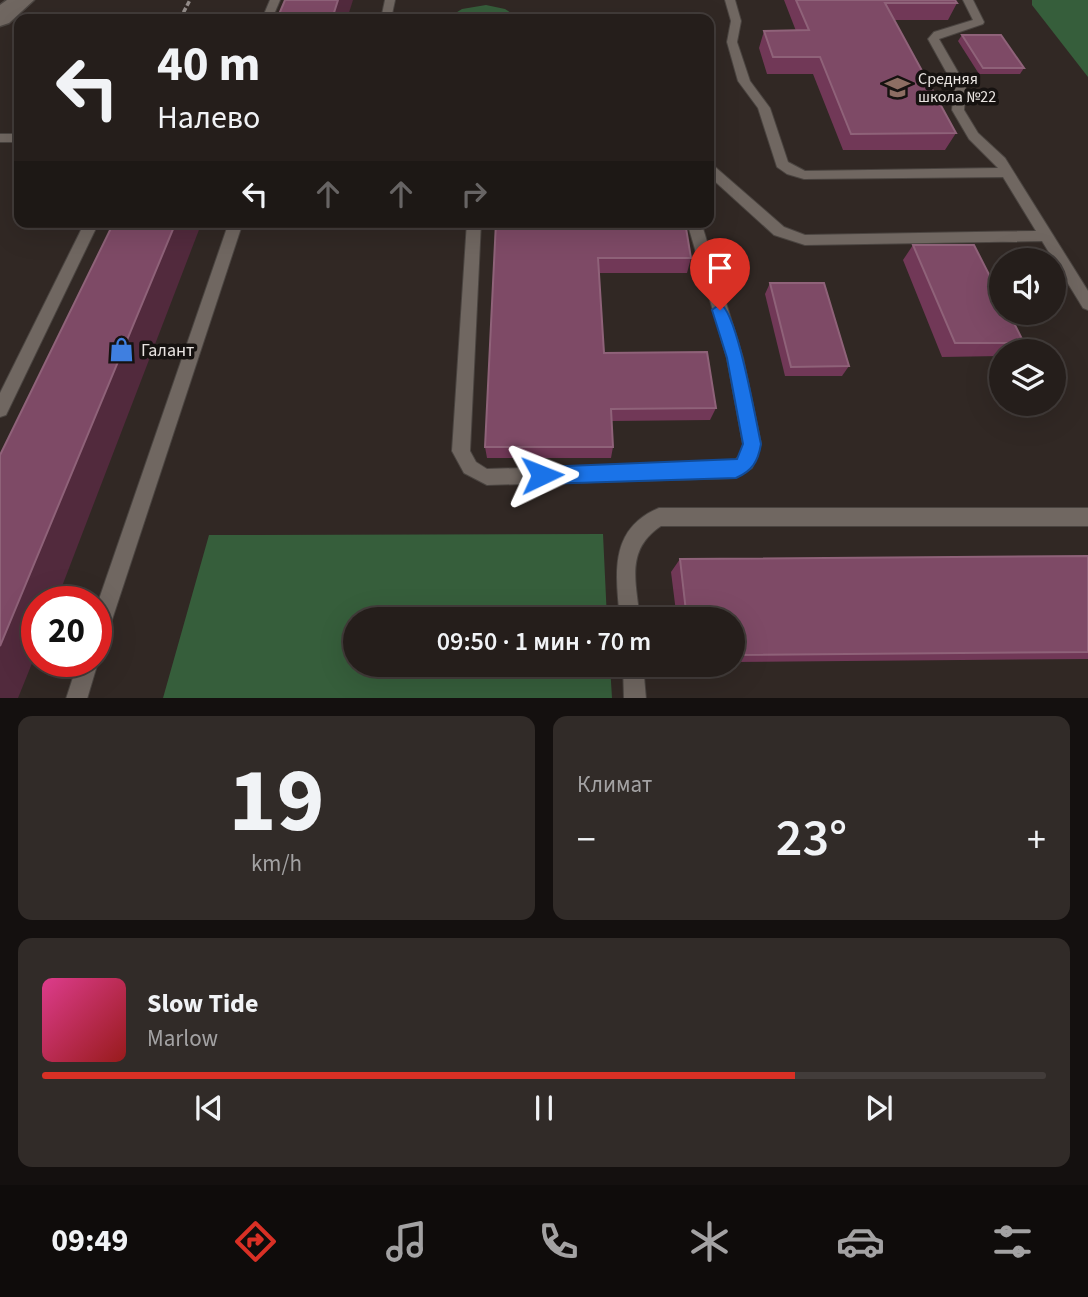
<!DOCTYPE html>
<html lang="ru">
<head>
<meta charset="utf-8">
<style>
  :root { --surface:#251e1b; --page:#312b28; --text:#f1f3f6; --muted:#a3a2a3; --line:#423c3a; --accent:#d93025 }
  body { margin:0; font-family:"Source Sans 3",sans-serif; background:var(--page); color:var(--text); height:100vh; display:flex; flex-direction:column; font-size:26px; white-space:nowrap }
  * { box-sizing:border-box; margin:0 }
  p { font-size:23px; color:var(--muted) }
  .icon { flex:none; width:38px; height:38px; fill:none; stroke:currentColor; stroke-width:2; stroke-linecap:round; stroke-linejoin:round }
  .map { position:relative; height:698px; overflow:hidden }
  .drawer { display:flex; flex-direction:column; gap:18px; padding:18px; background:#14100f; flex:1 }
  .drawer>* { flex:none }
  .hud { position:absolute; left:14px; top:14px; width:700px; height:214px; border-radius:14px; box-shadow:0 7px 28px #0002,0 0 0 2px var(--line); background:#251e1b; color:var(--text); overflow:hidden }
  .fabs { position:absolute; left:989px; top:248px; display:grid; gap:14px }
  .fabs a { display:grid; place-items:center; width:77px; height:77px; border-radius:50%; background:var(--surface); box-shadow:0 7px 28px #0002,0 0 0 2px var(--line); font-size:35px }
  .speed { position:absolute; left:21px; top:586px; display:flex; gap:14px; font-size:35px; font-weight:700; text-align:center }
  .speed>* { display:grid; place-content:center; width:91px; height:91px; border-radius:50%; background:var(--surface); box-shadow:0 7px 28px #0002,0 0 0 2px var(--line); line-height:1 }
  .speed .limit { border:10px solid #d22; background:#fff; color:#111 }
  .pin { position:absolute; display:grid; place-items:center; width:60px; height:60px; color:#fff; margin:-72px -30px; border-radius:50% 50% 50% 0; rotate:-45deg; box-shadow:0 0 7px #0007 }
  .pin .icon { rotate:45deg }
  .me { position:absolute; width:77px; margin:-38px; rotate:88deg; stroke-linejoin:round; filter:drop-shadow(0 0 5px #0008) }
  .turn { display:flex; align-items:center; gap:24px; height:147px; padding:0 28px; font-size:32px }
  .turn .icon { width:91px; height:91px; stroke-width:2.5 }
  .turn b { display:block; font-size:49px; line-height:60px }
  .lanes { display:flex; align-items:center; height:66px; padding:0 28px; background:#0003; justify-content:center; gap:35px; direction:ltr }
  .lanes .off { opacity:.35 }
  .big { font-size:52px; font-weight:600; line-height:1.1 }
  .drawer .widget { flex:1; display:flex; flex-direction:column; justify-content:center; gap:10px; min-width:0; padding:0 24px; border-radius:14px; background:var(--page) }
  .drawer .dial { align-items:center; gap:0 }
  .dial b { font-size:91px; line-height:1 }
  .song { display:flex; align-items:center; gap:21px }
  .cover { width:84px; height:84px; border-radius:10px; background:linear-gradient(135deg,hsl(330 70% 55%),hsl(0 70% 35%)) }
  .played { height:7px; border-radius:4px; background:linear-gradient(90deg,var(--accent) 75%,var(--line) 75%) }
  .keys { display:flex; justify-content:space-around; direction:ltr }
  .heat { display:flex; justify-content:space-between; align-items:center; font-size:38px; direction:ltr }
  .drawer .tiles { flex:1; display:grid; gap:18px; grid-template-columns:1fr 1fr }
  .widget:last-child { grid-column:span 2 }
  .trip { position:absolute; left:343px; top:607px; width:402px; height:70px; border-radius:35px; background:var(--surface); box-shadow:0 7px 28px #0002,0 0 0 2px var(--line); font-weight:600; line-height:70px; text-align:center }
  .menu { display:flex; height:112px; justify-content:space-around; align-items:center; background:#0f0c0b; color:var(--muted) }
  .menu .icon { width:49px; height:49px }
  .menu .current { color:var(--accent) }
  .menu b { font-size:32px; color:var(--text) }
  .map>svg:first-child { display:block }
  .green { fill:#365e3b }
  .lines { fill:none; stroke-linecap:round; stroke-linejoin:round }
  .lane-casing { stroke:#4a4440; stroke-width:2 }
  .secondary-casing { stroke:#4a4440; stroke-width:3 }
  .path { stroke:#948d8a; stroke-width:3.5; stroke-dasharray:5 2.5; stroke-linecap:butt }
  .lane { fill:#706761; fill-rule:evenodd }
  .secondary { fill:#706761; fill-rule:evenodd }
  .wall { fill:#713857 }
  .shaded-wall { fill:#522a3d }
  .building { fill:#7e4a66; stroke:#8f6279; stroke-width:2 }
  .route { fill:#1a73e8; stroke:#114b97; stroke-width:2 }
  .labels { text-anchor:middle; stroke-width:7; stroke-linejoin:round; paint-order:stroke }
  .far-poi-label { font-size:16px; fill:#e9e4e1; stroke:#161210; text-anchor:start }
  .poi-label { font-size:18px; fill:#e9e4e1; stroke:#161210; text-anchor:start }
</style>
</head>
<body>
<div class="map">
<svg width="1088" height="699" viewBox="0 0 1088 699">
  <rect width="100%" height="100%" fill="#312824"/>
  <g class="green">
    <path d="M1032,0H1088V77L1032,5Z"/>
    <path d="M486,5L505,9L520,19H446L462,9Z"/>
    <path d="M603,534L607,619L355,620V665H610L612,698H163L209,535Z"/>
  </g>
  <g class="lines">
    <defs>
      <g id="lane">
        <path d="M270,0H280L272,19H262Z"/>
        <path d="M385,0H395L391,19H381Z"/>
        <path d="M725,0H735L741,21L737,42L750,81L770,108L788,162L805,171L998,168L969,139L952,110L954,86L928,39L934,32L973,20L963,0H973L984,22L983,24L939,39L966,86L964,110L978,133L1005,158L1088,291V310L1083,308L1042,241L805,245L774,235L709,176V165L714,166L784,227L805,235L1036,231L1003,177L804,179L787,174L777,167L758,108L738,81L727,42L731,21Z"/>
        <rect x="0" y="134" width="19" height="8"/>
        <path d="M85,222H99L6,415L0,417V393Z"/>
        <path d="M229,222H243L106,638L103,645L96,648V608Z"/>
        <path d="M467,222H481L470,451L476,462L487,469L733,462L741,454L743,444L727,358L687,222H701L743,358L761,444L752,468L736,478L487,485L464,473L452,451Z"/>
        <path d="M659,508H1088V526H661C625,550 636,582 640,620H620C616,575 608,529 659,508Z"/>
        <path d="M96,657L98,662L87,699H66L78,662H96Z"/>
        <path d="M623,665H643L646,699H624Z"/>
      </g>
      <path id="secondary" d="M7,0H34L9,23L0,26V5Z"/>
    </defs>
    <use href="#lane" class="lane-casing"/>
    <use href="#secondary" class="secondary-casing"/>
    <path class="path" d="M180,19L190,0"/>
    <use href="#lane" class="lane"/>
    <use href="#secondary" class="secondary"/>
  </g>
  <g class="wall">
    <path d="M784,0H955L957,3L948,20H894L956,133L945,150H843L813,74H767L759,48L764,31H796Z"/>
    <path d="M962,35L1024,68L1020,74H979L958,41Z"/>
    <path d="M496,222L691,258L687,273H599L604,353L716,408L710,420L611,421L613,447L611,458H487L485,447Z"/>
    <path d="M913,245L1024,343L1014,352H1001V356L942,357L903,260Z"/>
    <path d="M770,283L849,366L842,376H785L765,294Z"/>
    <path d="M1088,556V659L733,662V620H677L671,572L680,559Z"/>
  </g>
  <g class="shaded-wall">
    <path d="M338,0H353L347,19H332Z"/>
    <path d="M176,222H202L56,602H37V651L18,698H0V646Z"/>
  </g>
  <g class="building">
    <path d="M285,0H338L332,19H277Z"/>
    <path d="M796,0H955L957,3H885L956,133L851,134L820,57H773L764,31L809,30Z"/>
    <path d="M962,35H1001L1024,68H983Z"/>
    <path d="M114,222H176L0,646V455Z"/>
    <path d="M496,222H685L691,258H598L604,353L707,352L716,408L611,409L613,447H485Z"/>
    <path d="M913,245H974L1001,298V313H1009L1024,343H955Z"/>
    <path d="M770,283H824L849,366L791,367Z"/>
    <path d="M1088,556V652L733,655V620H687L680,559Z"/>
  </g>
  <path class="route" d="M720,304C737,310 756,422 761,444C758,462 752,471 736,478L542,484L535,481L533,475L535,469L542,467L737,459L743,444L727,358L712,310Z"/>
  <defs>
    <symbol id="school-bare" viewBox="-9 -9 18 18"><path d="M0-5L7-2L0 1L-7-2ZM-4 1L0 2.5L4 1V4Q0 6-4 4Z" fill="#8d6e63" stroke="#161210" stroke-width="2.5" paint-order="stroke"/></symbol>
    <symbol id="shop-bare" viewBox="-9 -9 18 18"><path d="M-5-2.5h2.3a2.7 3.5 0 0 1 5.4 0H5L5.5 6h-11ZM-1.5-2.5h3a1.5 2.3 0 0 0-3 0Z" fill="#3f7fe0" stroke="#161210" stroke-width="2.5" paint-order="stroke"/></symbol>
  </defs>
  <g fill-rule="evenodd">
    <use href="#school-bare" x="880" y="70" width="35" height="35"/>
    <use href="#shop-bare" x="104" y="332" width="35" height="35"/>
  </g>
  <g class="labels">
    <g class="far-poi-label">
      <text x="918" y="84">Средняя<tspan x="918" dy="18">школа №22</tspan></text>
    </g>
    <g class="poi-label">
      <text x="141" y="356">Галант</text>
    </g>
  </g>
</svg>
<div class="fabs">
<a><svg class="icon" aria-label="sound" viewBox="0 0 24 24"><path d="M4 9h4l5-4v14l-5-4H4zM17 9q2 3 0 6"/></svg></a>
<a><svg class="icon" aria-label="layers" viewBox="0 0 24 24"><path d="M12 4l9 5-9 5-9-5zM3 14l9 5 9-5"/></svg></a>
</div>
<div class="speed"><div class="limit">20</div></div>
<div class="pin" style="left:720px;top:310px;background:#d93025"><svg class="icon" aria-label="arrive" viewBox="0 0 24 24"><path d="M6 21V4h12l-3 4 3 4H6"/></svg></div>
<svg class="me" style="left:542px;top:475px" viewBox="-20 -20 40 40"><path d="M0-17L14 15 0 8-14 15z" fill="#1a73e8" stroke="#fff" stroke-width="4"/></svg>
<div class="trip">09:50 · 1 мин · 70 m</div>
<div class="hud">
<div class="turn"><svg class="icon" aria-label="left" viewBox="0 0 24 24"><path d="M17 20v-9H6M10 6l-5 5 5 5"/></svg><div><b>40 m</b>Налево</div></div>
<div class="lanes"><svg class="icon" aria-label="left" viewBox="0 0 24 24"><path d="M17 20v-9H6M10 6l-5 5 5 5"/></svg><svg class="icon off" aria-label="ahead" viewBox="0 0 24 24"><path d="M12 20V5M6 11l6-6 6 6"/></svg><svg class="icon off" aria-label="ahead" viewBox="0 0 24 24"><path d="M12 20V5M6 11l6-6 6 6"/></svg><svg class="icon off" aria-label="right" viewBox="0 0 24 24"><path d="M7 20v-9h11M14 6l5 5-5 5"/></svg></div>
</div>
</div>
<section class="drawer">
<div class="tiles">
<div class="widget dial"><b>19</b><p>km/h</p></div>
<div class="widget"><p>Климат</p>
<div class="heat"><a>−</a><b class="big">23°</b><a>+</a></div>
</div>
<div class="widget">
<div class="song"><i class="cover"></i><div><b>Slow Tide</b><p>Marlow</p></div></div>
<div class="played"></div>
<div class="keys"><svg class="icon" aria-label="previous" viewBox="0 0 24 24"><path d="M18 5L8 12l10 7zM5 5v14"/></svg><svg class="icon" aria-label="pause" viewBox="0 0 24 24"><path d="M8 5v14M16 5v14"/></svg><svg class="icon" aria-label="next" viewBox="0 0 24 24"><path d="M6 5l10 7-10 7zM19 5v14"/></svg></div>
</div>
</div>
</section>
<nav class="menu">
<b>09:49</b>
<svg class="icon current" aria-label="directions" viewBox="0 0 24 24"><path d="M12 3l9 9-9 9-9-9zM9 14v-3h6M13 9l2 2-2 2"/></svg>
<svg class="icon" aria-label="music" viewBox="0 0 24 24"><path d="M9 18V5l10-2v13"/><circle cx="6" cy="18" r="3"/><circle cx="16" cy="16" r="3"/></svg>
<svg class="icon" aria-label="phone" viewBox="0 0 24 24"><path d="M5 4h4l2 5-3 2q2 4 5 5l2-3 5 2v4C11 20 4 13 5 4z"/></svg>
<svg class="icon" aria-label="climate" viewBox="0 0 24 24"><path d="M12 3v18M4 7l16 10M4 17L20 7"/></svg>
<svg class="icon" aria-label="car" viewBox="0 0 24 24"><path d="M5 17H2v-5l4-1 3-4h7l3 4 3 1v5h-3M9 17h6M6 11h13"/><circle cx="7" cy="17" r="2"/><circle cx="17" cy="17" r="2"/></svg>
<svg class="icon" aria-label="filters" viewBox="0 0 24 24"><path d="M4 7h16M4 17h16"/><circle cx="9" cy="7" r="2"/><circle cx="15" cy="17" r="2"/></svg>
</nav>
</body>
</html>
